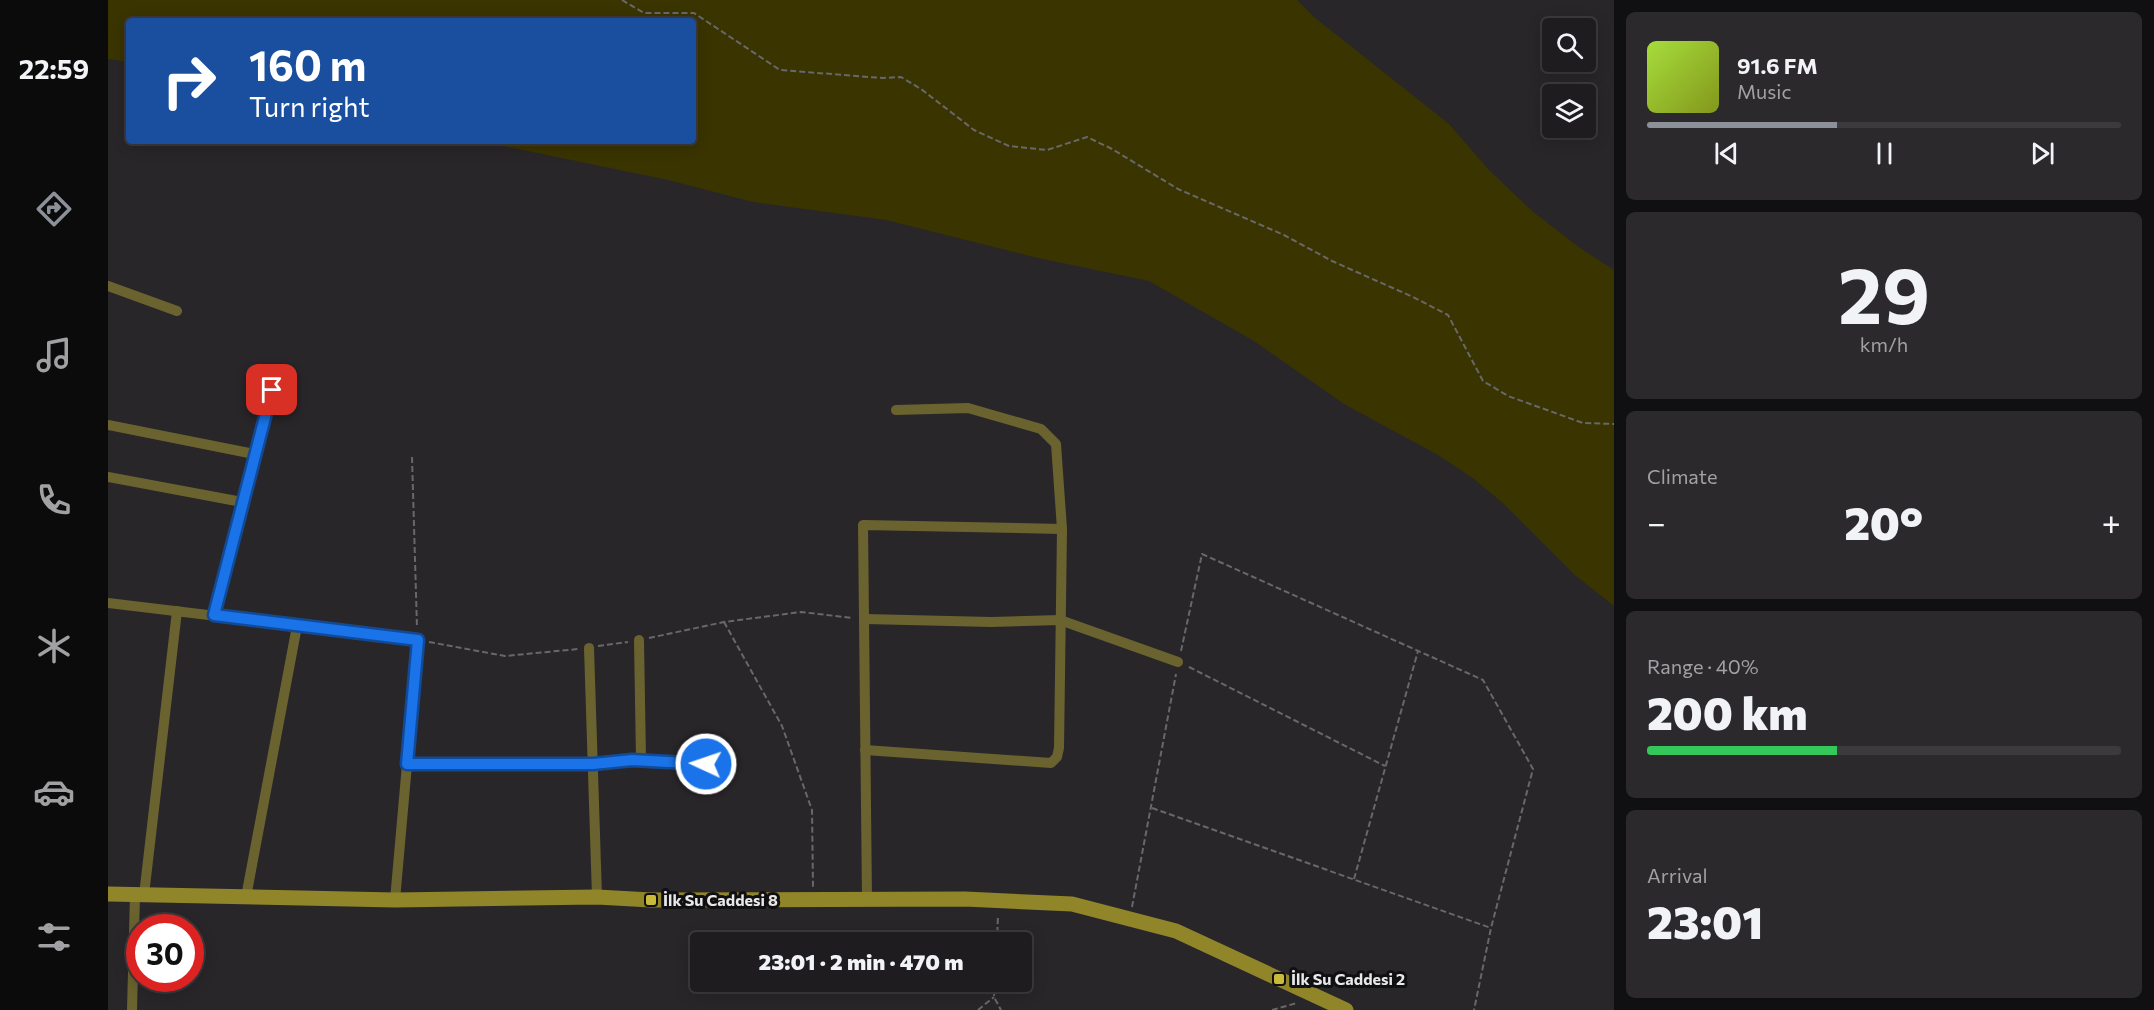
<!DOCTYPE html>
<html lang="en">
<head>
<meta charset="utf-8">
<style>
  :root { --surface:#1e1c1f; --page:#2b292c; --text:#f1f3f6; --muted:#a1a1a4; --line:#3c3a3d; --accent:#8c9099 }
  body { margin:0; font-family:Commissioner,sans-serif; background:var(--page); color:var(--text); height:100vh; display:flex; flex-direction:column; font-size:22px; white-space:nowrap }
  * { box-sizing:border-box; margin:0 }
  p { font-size:20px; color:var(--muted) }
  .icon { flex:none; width:33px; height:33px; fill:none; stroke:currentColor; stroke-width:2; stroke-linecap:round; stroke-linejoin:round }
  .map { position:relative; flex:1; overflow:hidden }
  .details { display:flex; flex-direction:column; gap:12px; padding:12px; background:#100f11; width:540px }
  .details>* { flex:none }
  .hud { position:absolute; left:18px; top:18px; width:570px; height:126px; border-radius:6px; box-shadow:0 3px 15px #0003,0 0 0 2px var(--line); background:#1a4fa0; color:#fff; overflow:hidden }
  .tools { position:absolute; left:1434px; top:18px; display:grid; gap:12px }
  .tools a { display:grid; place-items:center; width:54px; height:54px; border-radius:6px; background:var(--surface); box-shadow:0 3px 15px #0003,0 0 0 2px var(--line); font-size:30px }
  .speed { position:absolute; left:18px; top:914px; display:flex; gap:12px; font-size:30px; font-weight:700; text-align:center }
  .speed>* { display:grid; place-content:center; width:78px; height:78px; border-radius:50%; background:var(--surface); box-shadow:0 3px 15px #0003,0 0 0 2px var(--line); line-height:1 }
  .speed .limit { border:9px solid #d22; background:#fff; color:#111 }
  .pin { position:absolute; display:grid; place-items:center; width:51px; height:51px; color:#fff; margin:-26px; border-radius:12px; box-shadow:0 3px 9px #0006 }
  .me { position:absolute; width:66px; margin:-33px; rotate:273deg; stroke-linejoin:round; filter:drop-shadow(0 0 4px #0008) }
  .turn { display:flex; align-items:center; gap:21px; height:126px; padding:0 24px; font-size:27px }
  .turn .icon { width:78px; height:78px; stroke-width:2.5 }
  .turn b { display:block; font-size:42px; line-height:51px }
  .big { font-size:45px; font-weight:800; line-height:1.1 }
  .details .card { flex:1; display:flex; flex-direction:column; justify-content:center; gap:9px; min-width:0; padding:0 21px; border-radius:9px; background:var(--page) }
  .details .dial { align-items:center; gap:0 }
  .dial b { font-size:78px; line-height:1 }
  .song { display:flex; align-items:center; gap:18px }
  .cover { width:72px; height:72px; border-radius:9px; background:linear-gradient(135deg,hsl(80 70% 55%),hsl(70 70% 35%)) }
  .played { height:6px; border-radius:3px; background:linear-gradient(90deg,var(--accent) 40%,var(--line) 40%) }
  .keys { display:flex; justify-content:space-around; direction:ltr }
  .heat { display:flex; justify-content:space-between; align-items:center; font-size:33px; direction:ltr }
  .charge { height:9px; border-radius:4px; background:linear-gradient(90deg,#34c759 40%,var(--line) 0) }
  .trip { position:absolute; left:582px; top:932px; width:342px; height:60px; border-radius:6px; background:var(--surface); box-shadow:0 3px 15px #0003,0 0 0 2px var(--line); font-weight:800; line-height:60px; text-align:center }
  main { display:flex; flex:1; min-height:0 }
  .dock { display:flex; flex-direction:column; width:108px; justify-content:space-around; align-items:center; background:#0c0b0c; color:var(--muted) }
  .dock .icon { width:42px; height:42px }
  .dock .on { color:var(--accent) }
  .dock b { font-size:27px; color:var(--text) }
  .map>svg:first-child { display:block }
  .green { fill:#3a3401 }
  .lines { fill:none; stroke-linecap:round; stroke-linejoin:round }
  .path { stroke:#686769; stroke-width:2; stroke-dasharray:6 3; stroke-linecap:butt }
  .lane { stroke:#6a632f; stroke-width:5 }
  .street { stroke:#6a632f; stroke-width:10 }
  .secondary { stroke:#908529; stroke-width:15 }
  .route-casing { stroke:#114b97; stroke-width:15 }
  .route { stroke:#1a73e8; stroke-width:10 }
  .poi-dot { fill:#c9ba3a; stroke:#100f11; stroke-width:2 }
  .labels { text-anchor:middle; stroke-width:6; stroke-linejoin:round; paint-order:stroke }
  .poi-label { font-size:16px; font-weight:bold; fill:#e8e7e9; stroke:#100f11; text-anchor:start }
</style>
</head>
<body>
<main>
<nav class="dock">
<b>22:59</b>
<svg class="icon on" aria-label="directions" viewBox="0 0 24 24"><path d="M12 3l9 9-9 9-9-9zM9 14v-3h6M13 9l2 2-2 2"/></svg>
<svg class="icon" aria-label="music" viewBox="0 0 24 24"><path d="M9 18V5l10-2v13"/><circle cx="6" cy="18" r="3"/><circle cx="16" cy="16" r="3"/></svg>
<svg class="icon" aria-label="phone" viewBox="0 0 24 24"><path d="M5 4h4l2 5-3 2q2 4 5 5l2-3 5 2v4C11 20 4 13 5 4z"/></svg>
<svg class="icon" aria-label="climate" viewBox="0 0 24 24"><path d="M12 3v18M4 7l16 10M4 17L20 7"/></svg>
<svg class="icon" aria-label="car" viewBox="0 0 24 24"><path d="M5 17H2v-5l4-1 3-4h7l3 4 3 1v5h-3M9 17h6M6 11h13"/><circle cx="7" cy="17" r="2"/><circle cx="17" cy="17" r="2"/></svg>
<svg class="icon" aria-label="filters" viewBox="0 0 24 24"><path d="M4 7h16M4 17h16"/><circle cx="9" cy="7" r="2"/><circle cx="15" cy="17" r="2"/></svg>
</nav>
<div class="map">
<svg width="1506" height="1010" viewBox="0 0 1506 1010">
  <rect width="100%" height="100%" fill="#282629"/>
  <path class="green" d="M0,0H1189L1206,17L1341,124L1381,170L1424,211L1472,248L1506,270V606L1468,576L1397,505L1366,479L1330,455L1236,404L1146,341L1041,281L930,258L778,220L645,202L560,180L371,141H585V21H21V62L0,59Z"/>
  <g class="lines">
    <g class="path">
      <path d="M514,0L536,13H586L672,70L774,78L793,77L813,89L866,130L901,146L939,150L979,137L1004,149L1070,189L1176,235L1224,261L1305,297L1340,315L1375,381L1400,396L1475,423L1506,424"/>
      <path d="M304,457L309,628"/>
      <path d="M616,622L674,726L704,810L705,887"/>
      <path d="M541,638L616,622L693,612L745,618"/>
      <path d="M321,642L397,656L470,649"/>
      <path d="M490,646L520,642"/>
      <path d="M1073,651L1094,554L1375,680L1425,769L1383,928L1366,1010"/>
      <path d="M1081,667L1277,766"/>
      <path d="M1044,808L1383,928"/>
      <path d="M1246,879L1310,651"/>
      <path d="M1024,907L1068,674"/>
      <path d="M889,942L890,915"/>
      <path d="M887,981L886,997L893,1010"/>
      <path d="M870,1010L886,997"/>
      <path d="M1164,1010L1189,1003"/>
    </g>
    <path class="lane" d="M146,454L170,368"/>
    <g class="street">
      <path d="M0,286L69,311"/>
      <path d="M0,425L146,454L106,616"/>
      <path d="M0,477L134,502"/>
      <path d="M0,603L310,640L287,900"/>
      <path d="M757,619L883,622L952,620L1070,662"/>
      <path d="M531,640L533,760"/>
      <path d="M481,648L489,897"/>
      <path d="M757,750L943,763L949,757L951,748L954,529L948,444L933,429L860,408L788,410"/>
      <path d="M299,764H485L524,760L598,764"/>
      <path d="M36,895L69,611"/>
      <path d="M138,897L189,626"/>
      <path d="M759,900L755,525L954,529"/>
      <path d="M24,1010L27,895"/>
    </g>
    <path class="secondary" d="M0,894L287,900L489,897L543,900L857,899L964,904L1068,931L1238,1010"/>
  </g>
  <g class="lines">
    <defs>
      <path id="route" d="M164,390L106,615L310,640L299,764H485L524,760L598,764"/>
    </defs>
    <use href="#route" class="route-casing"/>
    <use href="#route" class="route"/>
  </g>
  <g class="poi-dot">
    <rect x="537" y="894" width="12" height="12" rx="3"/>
    <rect x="1165" y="973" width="12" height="12" rx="3"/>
  </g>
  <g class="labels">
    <g class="poi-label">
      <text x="555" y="906">İlk Su Caddesi 8</text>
      <text x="1183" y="985">İlk Su Caddesi 2</text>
    </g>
  </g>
</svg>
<div class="tools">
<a><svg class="icon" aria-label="search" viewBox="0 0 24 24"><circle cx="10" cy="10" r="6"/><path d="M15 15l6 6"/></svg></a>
<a><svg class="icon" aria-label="layers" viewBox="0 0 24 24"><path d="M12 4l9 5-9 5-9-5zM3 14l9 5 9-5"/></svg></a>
</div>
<div class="speed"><div class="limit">30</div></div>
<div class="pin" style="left:164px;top:390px;background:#d93025"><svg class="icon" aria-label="arrive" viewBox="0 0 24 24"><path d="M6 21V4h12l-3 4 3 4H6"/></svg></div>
<svg class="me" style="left:598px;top:764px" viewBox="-20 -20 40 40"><circle r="17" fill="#1a73e8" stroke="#fff" stroke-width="3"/><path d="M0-11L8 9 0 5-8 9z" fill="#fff"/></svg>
<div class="trip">23:01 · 2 min · 470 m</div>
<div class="hud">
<div class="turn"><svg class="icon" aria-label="right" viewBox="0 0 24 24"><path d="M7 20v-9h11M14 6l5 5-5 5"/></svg><div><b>160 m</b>Turn right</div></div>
</div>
</div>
<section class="details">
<div class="card">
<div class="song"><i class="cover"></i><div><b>91.6 FM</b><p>Music</p></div></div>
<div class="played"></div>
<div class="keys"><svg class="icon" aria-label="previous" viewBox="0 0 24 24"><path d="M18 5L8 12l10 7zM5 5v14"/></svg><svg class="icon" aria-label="pause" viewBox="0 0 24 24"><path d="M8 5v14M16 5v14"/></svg><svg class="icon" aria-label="next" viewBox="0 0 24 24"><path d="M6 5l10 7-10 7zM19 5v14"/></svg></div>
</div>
<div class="card dial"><b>29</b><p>km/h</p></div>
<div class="card"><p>Climate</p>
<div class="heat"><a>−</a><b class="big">20°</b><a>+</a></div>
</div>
<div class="card"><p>Range · 40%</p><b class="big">200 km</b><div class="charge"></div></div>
<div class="card"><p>Arrival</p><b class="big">23:01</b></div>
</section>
</main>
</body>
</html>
